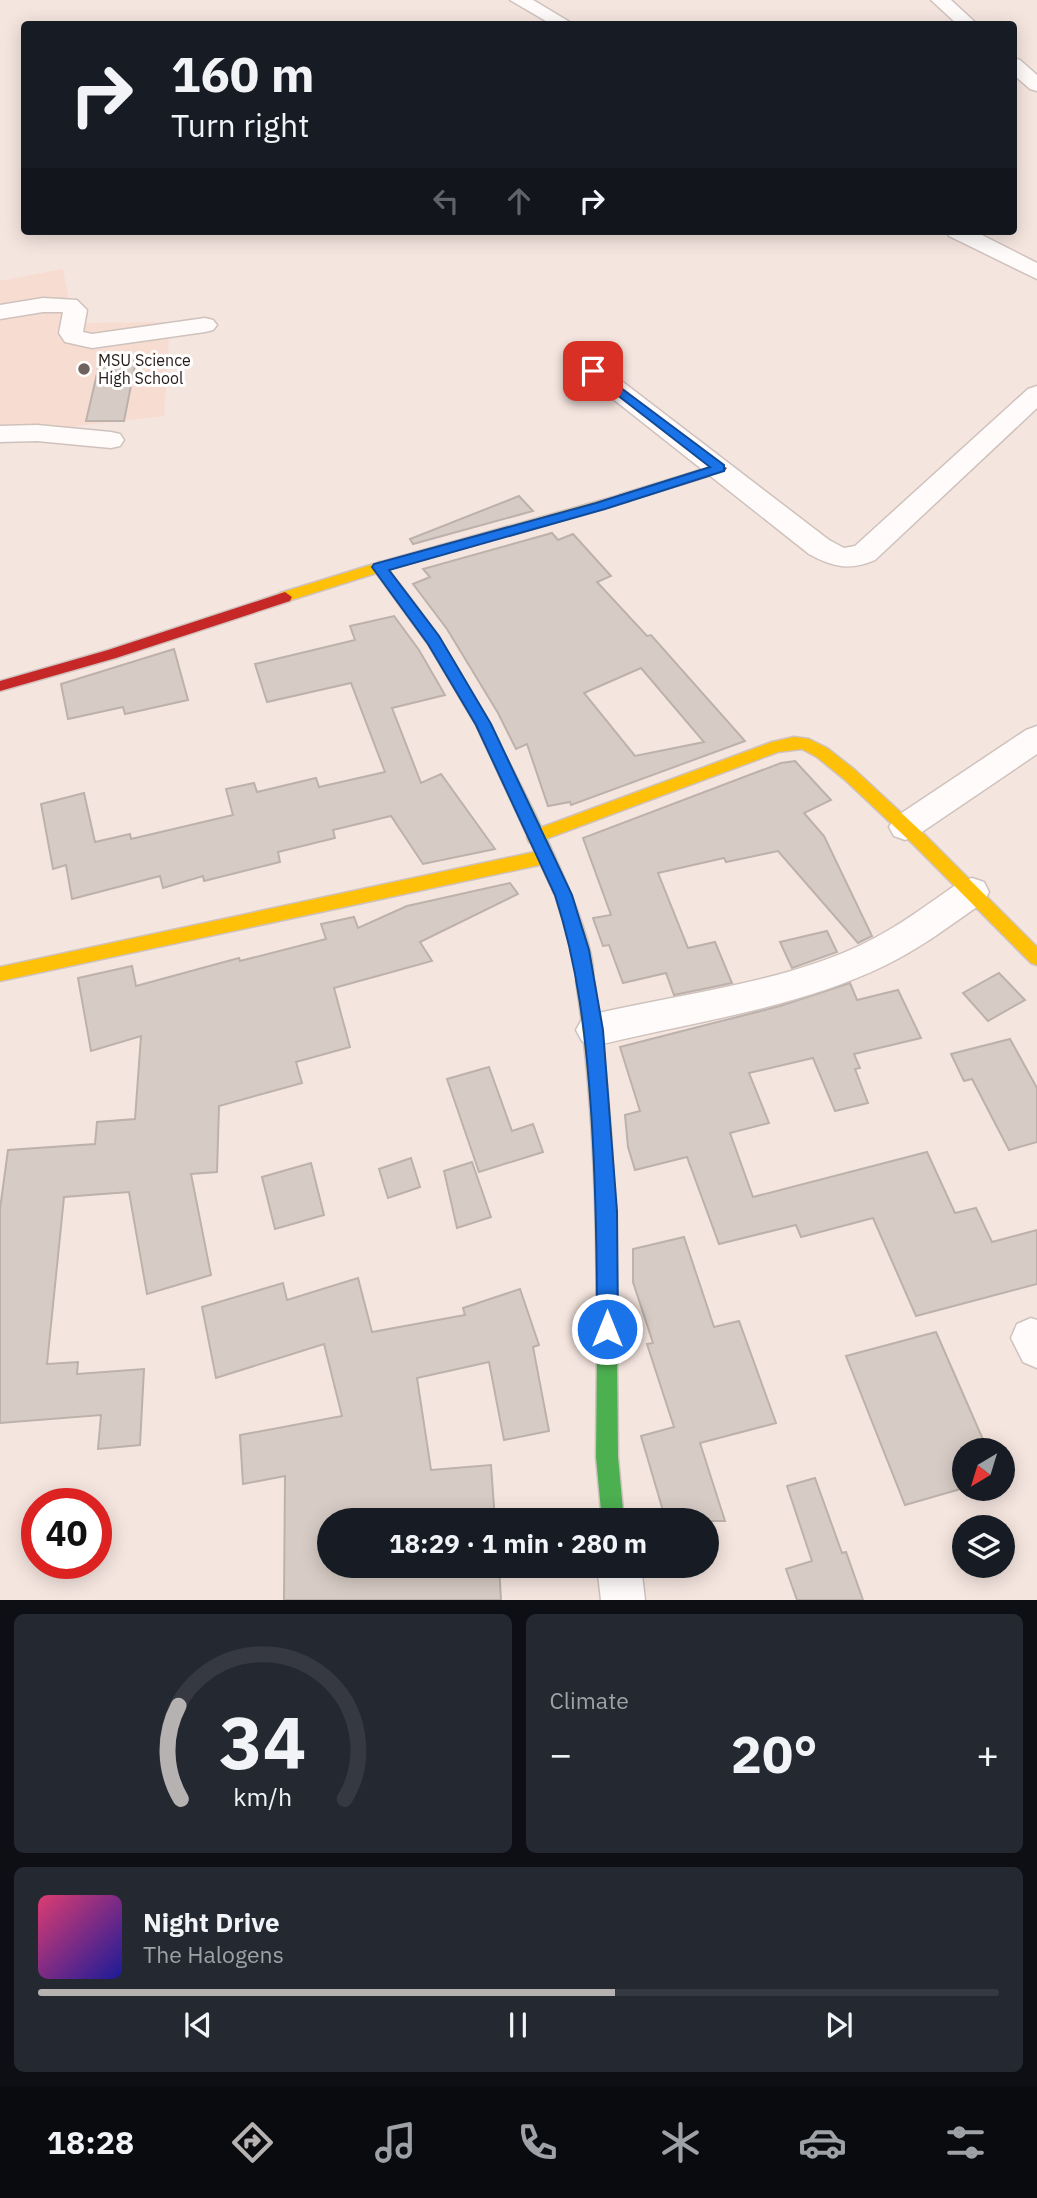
<!DOCTYPE html>
<html lang="en">
<head>
<meta charset="utf-8">
<style>
  :root { --surface:#171b24; --page:#242831; --text:#f1f3f6; --muted:#9ea1a6; --line:#363941; --accent:#b6b2b2 }
  body { margin:0; font-family:"IBM Plex Sans",sans-serif; background:var(--page); color:var(--text); height:100vh; display:flex; flex-direction:column; font-size:26px; white-space:nowrap }
  * { box-sizing:border-box; margin:0 }
  p { font-size:23px; color:var(--muted) }
  .icon { flex:none; width:38px; height:38px; fill:none; stroke:currentColor; stroke-width:2; stroke-linecap:round; stroke-linejoin:round }
  .map { position:relative; height:1600px; overflow:hidden }
  .panel { display:flex; flex-direction:column; gap:14px; padding:14px; background:#0d0f14; flex:1 }
  .panel>* { flex:none }
  .hud { position:absolute; left:21px; top:21px; width:996px; height:214px; border-radius:7px; box-shadow:0 4px 18px #0003; background:#171b24; color:var(--text); overflow:hidden }
  .needle { width:46px; rotate:218deg }
  .controls { position:absolute; left:952px; top:1438px; display:grid; gap:14px }
  .controls a { display:grid; place-items:center; width:63px; height:63px; border-radius:50%; background:var(--surface); box-shadow:0 4px 18px #0003; font-size:35px }
  .speed { position:absolute; left:21px; top:1488px; display:flex; gap:14px; font-size:35px; font-weight:700; text-align:center }
  .speed>* { display:grid; place-content:center; width:91px; height:91px; border-radius:50%; background:var(--surface); box-shadow:0 4px 18px #0003; line-height:1 }
  .speed .limit { border:10px solid #d22; background:#fff; color:#111 }
  .pin { position:absolute; display:grid; place-items:center; width:60px; height:60px; color:#fff; margin:-30px; border-radius:14px; box-shadow:0 4px 10px #0006 }
  .me { position:absolute; width:77px; margin:-38px; rotate:0deg; stroke-linejoin:round; filter:drop-shadow(0 0 5px #0008) }
  .turn { display:flex; align-items:center; gap:24px; height:147px; padding:0 35px; font-size:32px }
  .turn .icon { width:91px; height:91px; stroke-width:2.5 }
  .turn b { display:block; font-size:49px; line-height:60px }
  .lanes { display:flex; align-items:center; height:66px; padding:0 35px; background:#0003; justify-content:center; gap:35px; direction:ltr }
  .lanes .off { opacity:.35 }
  .big { font-size:52px; font-weight:800; line-height:1.1 }
  .panel .card { flex:1; display:flex; flex-direction:column; justify-content:center; gap:10px; min-width:0; padding:0 24px; border-radius:10px; background:var(--page) }
  .panel .dial { align-items:center; gap:0 }
  .dial svg { height:182px; overflow:visible; fill:none; stroke:var(--line); stroke-width:7; stroke-linecap:round; text-anchor:middle }
  .dial text { fill:var(--text); stroke:none }
  .song { display:flex; align-items:center; gap:21px }
  .cover { width:84px; height:84px; border-radius:10px; background:linear-gradient(135deg,hsl(340 70% 55%),hsl(240 70% 35%)) }
  .played { height:7px; border-radius:4px; background:linear-gradient(90deg,var(--accent) 60%,var(--line) 60%) }
  .keys { display:flex; justify-content:space-around; direction:ltr }
  .heat { display:flex; justify-content:space-between; align-items:center; font-size:38px; direction:ltr }
  .panel .tiles { flex:1; display:grid; gap:14px; grid-template-columns:1fr 1fr }
  .card:last-child { grid-column:span 2 }
  .trip { position:absolute; left:317px; top:1508px; width:402px; height:70px; border-radius:35px; background:var(--surface); box-shadow:0 4px 18px #0003; font-weight:800; line-height:70px; text-align:center }
  .tabs { display:flex; height:112px; justify-content:space-around; align-items:center; background:#090b0e; color:var(--muted) }
  .tabs .icon { width:49px; height:49px }
  .tabs .current { color:var(--accent) }
  .tabs b { font-size:32px; color:var(--text) }
  .map>svg:first-child { display:block }
  .built { fill:#f7dcd1 }
  .building { fill:#d7ccc5; stroke:#bcb1ab; stroke-width:2; fill-rule:evenodd }
  .lines { fill:none; stroke-linecap:round; stroke-linejoin:round }
  .street-casing { stroke:#cfc2bd; stroke-width:3 }
  .fast-casing { stroke:#cfc2bd; stroke-width:3 }
  .slow-casing { stroke:#cfc2bd; stroke-width:3 }
  .jam-casing { stroke:#cfc2bd; stroke-width:3 }
  .street { fill:#fefbfa; fill-rule:evenodd }
  .fast { fill:#4caf50; fill-rule:evenodd }
  .slow { fill:#ffc107; fill-rule:evenodd }
  .jam { fill:#c62828; fill-rule:evenodd }
  .route { fill:#1a73e8; stroke:#114b97; stroke-width:2 }
  .poi-dot { fill:#6e625e; stroke:#fff; stroke-width:2.5 }
  .labels { text-anchor:middle; stroke-width:6; stroke-linejoin:round; paint-order:stroke }
  .far-poi-label { font-size:16px; fill:#261b18; stroke:#fff; text-anchor:start }
</style>
</head>
<body>
<div class="map">
<svg width="1037" height="1600" viewBox="0 0 1037 1600">
  <rect width="100%" height="100%" fill="#f5e5df"/>
  <path class="built" d="M63,269L73,323L170,322L164,416L0,435V281Z"/>
  <g class="building">
    <path d="M136,360L124,421H86L100,361Z"/>
    <path d="M519,496L533,511L413,544L410,539Z"/>
    <path d="M552,533L558,540L573,534L611,576L597,582L647,636L651,635L745,741L571,805L570,802L548,806L527,744L516,749L498,713L447,629L413,584L430,577L423,569ZM641,668L704,742L635,756L584,693Z"/>
    <path d="M394,616L419,650L445,695L392,708L421,783L441,774L495,849L423,864L391,816L333,830L335,838L278,852L280,862L204,881L203,876L163,888L160,876L72,899L66,865L53,869L41,804L84,793L95,842L130,834L131,839L233,815L226,789L254,783L257,792L316,778L319,787L385,772L351,683L267,702L255,664L355,640L350,626Z"/>
    <path d="M174,649L188,700L125,714L123,707L68,719L61,684Z"/>
    <path d="M795,761L831,800L804,813L824,836L872,936L858,943L778,851L726,862L724,858L658,873L688,948L715,942L732,983L674,995L666,973L623,983L609,945L603,946L593,918L611,915L583,838L781,763Z"/>
    <path d="M510,883L518,894L420,942L432,961L334,988L350,1047L296,1062L302,1083L219,1106L217,1172L191,1174L211,1275L147,1294L129,1192L64,1197L47,1364L78,1362L77,1374L144,1369L140,1445L98,1449L101,1415L0,1423V1209L8,1150L95,1144L97,1122L135,1119L141,1036L91,1051L78,978L132,966L136,986L239,958L240,961L326,939L321,924L354,917L358,928L407,906Z"/>
    <path d="M827,931L837,952L792,968L780,942Z"/>
    <path d="M999,973L1025,1000L988,1021L963,993Z"/>
    <path d="M850,983L857,1000L898,990L921,1038L854,1054L860,1068L855,1069L868,1103L835,1111L813,1058L749,1073L769,1123L730,1133L753,1197L927,1152L955,1213L976,1208L992,1242L1037,1230V1284L916,1316L873,1218L801,1237L796,1225L719,1244L687,1157L635,1170L628,1147L625,1115L640,1111L620,1047L780,1006Z"/>
    <path d="M1010,1039L1037,1088V1142L1009,1150L972,1079L964,1081L951,1054Z"/>
    <path d="M489,1067L512,1131L533,1124L543,1152L479,1172L447,1079Z"/>
    <path d="M411,1158L420,1187L388,1198L379,1169Z"/>
    <path d="M472,1162L491,1217L457,1228L444,1171Z"/>
    <path d="M311,1163L324,1215L275,1229L262,1177Z"/>
    <path d="M684,1237L714,1327L739,1321L776,1423L700,1443L725,1521H666L641,1436L674,1427L647,1344L653,1343L633,1282V1249Z"/>
    <path d="M358,1278L372,1332L465,1315L463,1308L520,1289L539,1345L533,1347L549,1431L504,1440L489,1362L417,1378L431,1470L491,1465L495,1521H329V1566H499L501,1600H284L285,1476L243,1484L240,1435L342,1416L324,1344L216,1378L202,1307L283,1283L287,1300Z"/>
    <path d="M936,1332L988,1451H964V1488L905,1505L846,1356Z"/>
    <path d="M815,1478L842,1553L846,1552L863,1600H797L786,1569L812,1561L787,1486Z"/>
  </g>
  <g class="lines">
    <defs>
      <g id="street">
        <path d="M510,0H533L573,24H551Z"/>
        <path d="M931,0H951L977,24H957Z"/>
        <path d="M1013,58L1020,60L1037,75V91L1030,89L1013,74Z"/>
        <path d="M946,231H974L1037,263V279L949,236Z"/>
        <path d="M43,298L77,300L87,310L83,332L92,334L205,318L213,320L217,325L213,330L205,332L92,348L65,342L59,333L63,312H43L0,319V305Z"/>
        <path d="M593,364L602,366L829,540L844,548L855,546L1028,389L1037,386V408L875,560C851,571 832,567 809,554L584,376L581,371L584,366Z"/>
        <path d="M37,425L111,432L120,434L124,440L120,446L111,448L37,441L0,442V426Z"/>
        <path d="M1037,726V754L916,836L905,840L894,836L889,827L894,818L1026,730Z"/>
        <path d="M972,878L984,882L989,892L984,902C952,924 921,948 886,965C796,1009 691,1022 594,1046L582,1041L576,1030L582,1019L594,1014C680,994 781,983 861,945C897,928 928,904 960,882Z"/>
        <path d="M1031,1318L1037,1320V1368L1023,1362L1011,1338L1017,1324Z"/>
        <path d="M597,1566H641L645,1600H601Z"/>
      </g>
      <g id="fast">
        <path d="M379,562L384,564C402,588 422,612 438,637C469,682 612,943 591,986L585,988L579,986L572,950L555,895L476,725L428,644L372,567Z"/>
        <path d="M607,1343L614,1346L617,1353L618,1457L624,1521H602L596,1457L597,1353L600,1346Z"/>
      </g>
      <g id="slow">
        <path d="M624,494L629,495V501L383,571L285,602L278,597L280,593L374,564Z"/>
        <path d="M794,737L809,739L827,748L855,770L925,835L1037,947V965L1031,963L914,845L844,779L817,757L802,749L778,752L535,843L529,842L527,837L529,832L772,742Z"/>
        <path d="M544,850L550,852L552,857L550,862L544,864L0,981V967Z"/>
        <path d="M585,974L591,976L594,981C614,1105 617,1228 617,1353L614,1360L607,1363L600,1360L597,1353C597,1228 595,1105 576,981L579,976Z"/>
      </g>
      <g id="jam">
        <path d="M720,464L727,468L725,471L624,502L617,498L619,495Z"/>
        <path d="M285,592L292,597L290,601L116,658L0,691V681L108,650Z"/>
      </g>
    </defs>
    <use href="#street" class="street-casing"/>
    <use href="#fast" class="fast-casing"/>
    <use href="#slow" class="slow-casing"/>
    <use href="#jam" class="jam-casing"/>
    <use href="#street" class="street"/>
    <use href="#fast" class="fast"/>
    <use href="#slow" class="slow"/>
    <use href="#jam" class="jam"/>
  </g>
  <path class="route" d="M593,367L724,465V471L605,509L389,570L439,636L491,724L572,895L579,918L589,950L603,1030L617,1211L618,1329L615,1336L607,1339L600,1336L597,1329C597,1256 596,1184 591,1110C586,1037 578,966 555,895L476,725L428,644L372,567L374,564L596,503L710,467L589,373V368Z"/>
  <circle class="poi-dot" cx="84" cy="369" r="7"/>
  <g class="labels">
    <g class="far-poi-label">
      <text x="98" y="366">MSU Science<tspan x="98" dy="18">High School</tspan></text>
    </g>
  </g>
</svg>
<div class="controls">
<a><svg class="needle" viewBox="-14 -14 28 28"><path d="M0-13l5 13h-10z" fill="#e53935"/><path d="M0 13l5-13h-10z" fill="#9ea1a6"/></svg></a>
<a><svg class="icon" aria-label="layers" viewBox="0 0 24 24"><path d="M12 4l9 5-9 5-9-5zM3 14l9 5 9-5"/></svg></a>
</div>
<div class="speed"><div class="limit">40</div></div>
<div class="pin" style="left:593px;top:371px;background:#d93025"><svg class="icon" aria-label="arrive" viewBox="0 0 24 24"><path d="M6 21V4h12l-3 4 3 4H6"/></svg></div>
<svg class="me" style="left:607px;top:1329px" viewBox="-20 -20 40 40"><circle r="17" fill="#1a73e8" stroke="#fff" stroke-width="3"/><path d="M0-11L8 9 0 5-8 9z" fill="#fff"/></svg>
<div class="trip">18:29 · 1 min · 280 m</div>
<div class="hud">
<div class="turn"><svg class="icon" aria-label="right" viewBox="0 0 24 24"><path d="M7 20v-9h11M14 6l5 5-5 5"/></svg><div><b>160 m</b>Turn right</div></div>
<div class="lanes"><svg class="icon off" aria-label="left" viewBox="0 0 24 24"><path d="M17 20v-9H6M10 6l-5 5 5 5"/></svg><svg class="icon off" aria-label="ahead" viewBox="0 0 24 24"><path d="M12 20V5M6 11l6-6 6 6"/></svg><svg class="icon" aria-label="right" viewBox="0 0 24 24"><path d="M7 20v-9h11M14 6l5 5-5 5"/></svg></div>
</div>
</div>
<section class="panel">
<div class="tiles">
<div class="card dial"><svg viewBox="0 0 100 80">
<path d="M14 69A42 42 0 1 1 86 69"/>
<path d="M14 69A42 42 0 0 1 13 28" stroke="#b6b2b2"/>
<text x="50" y="56" font-size="32" font-weight="700">34</text>
<text x="50" y="72" font-size="11">km/h</text>
</svg></div>
<div class="card"><p>Climate</p>
<div class="heat"><a>−</a><b class="big">20°</b><a>+</a></div>
</div>
<div class="card">
<div class="song"><i class="cover"></i><div><b>Night Drive</b><p>The Halogens</p></div></div>
<div class="played"></div>
<div class="keys"><svg class="icon" aria-label="previous" viewBox="0 0 24 24"><path d="M18 5L8 12l10 7zM5 5v14"/></svg><svg class="icon" aria-label="pause" viewBox="0 0 24 24"><path d="M8 5v14M16 5v14"/></svg><svg class="icon" aria-label="next" viewBox="0 0 24 24"><path d="M6 5l10 7-10 7zM19 5v14"/></svg></div>
</div>
</div>
</section>
<nav class="tabs">
<b>18:28</b>
<svg class="icon current" aria-label="directions" viewBox="0 0 24 24"><path d="M12 3l9 9-9 9-9-9zM9 14v-3h6M13 9l2 2-2 2"/></svg>
<svg class="icon" aria-label="music" viewBox="0 0 24 24"><path d="M9 18V5l10-2v13"/><circle cx="6" cy="18" r="3"/><circle cx="16" cy="16" r="3"/></svg>
<svg class="icon" aria-label="phone" viewBox="0 0 24 24"><path d="M5 4h4l2 5-3 2q2 4 5 5l2-3 5 2v4C11 20 4 13 5 4z"/></svg>
<svg class="icon" aria-label="climate" viewBox="0 0 24 24"><path d="M12 3v18M4 7l16 10M4 17L20 7"/></svg>
<svg class="icon" aria-label="car" viewBox="0 0 24 24"><path d="M5 17H2v-5l4-1 3-4h7l3 4 3 1v5h-3M9 17h6M6 11h13"/><circle cx="7" cy="17" r="2"/><circle cx="17" cy="17" r="2"/></svg>
<svg class="icon" aria-label="filters" viewBox="0 0 24 24"><path d="M4 7h16M4 17h16"/><circle cx="9" cy="7" r="2"/><circle cx="15" cy="17" r="2"/></svg>
</nav>
</body>
</html>
